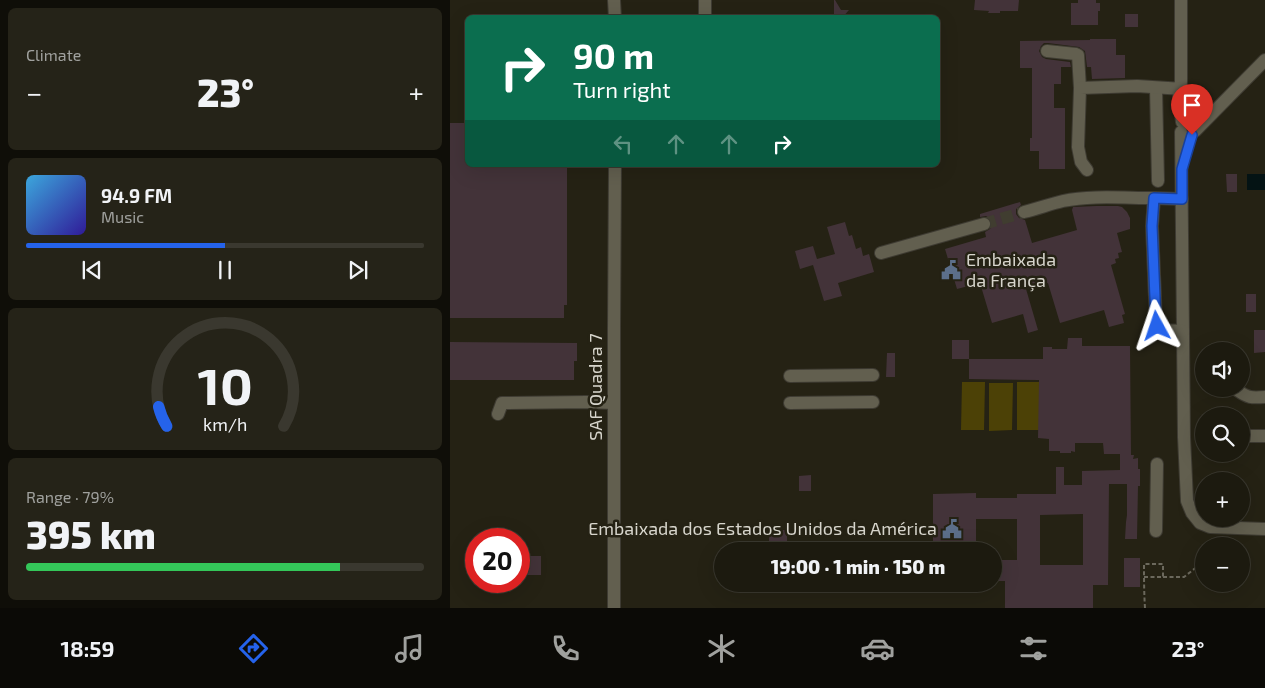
<!DOCTYPE html>
<html lang="en">
<head>
<meta charset="utf-8">
<style>
  :root { --surface:#1c1a0f; --page:#252318; --text:#f1f3f6; --muted:#a0a19e; --line:#3a382f; --accent:#2563eb }
  body { margin:0; font-family:"Exo 2",sans-serif; background:var(--page); color:var(--text); height:100vh; display:flex; flex-direction:column; font-size:19px; white-space:nowrap }
  * { box-sizing:border-box; margin:0 }
  p { font-size:16px; color:var(--muted) }
  .icon { flex:none; width:28px; height:28px; fill:none; stroke:currentColor; stroke-width:2; stroke-linecap:round; stroke-linejoin:round }
  .map { position:relative; flex:1; overflow:hidden }
  .side { display:flex; flex-direction:column; gap:8px; padding:8px; background:#0f0e08; width:450px }
  .side>* { flex:none }
  .top-card { position:absolute; left:15px; top:15px; width:475px; height:152px; border-radius:8px; box-shadow:0 5px 20px #0002,0 0 0 1px var(--line); background:#0b6e4f; color:#fff; overflow:hidden }
  .fabs { position:absolute; left:745px; top:342px; display:grid; gap:10px }
  .fabs a { display:grid; place-items:center; width:55px; height:55px; border-radius:50%; background:var(--surface); box-shadow:0 5px 20px #0002,0 0 0 1px var(--line); font-size:25px }
  .speed { position:absolute; left:15px; top:528px; display:flex; gap:10px; font-size:25px; font-weight:700; text-align:center }
  .speed>* { display:grid; place-content:center; width:65px; height:65px; border-radius:50%; background:var(--surface); box-shadow:0 5px 20px #0002,0 0 0 1px var(--line); line-height:1 }
  .speed .limit { border:8px solid #d22; background:#fff; color:#111 }
  .pin { position:absolute; display:grid; place-items:center; width:42px; height:42px; color:#fff; margin:-51px -21px; border-radius:50% 50% 50% 0; rotate:-45deg; box-shadow:0 0 5px #0007 }
  .pin .icon { rotate:45deg }
  .me { position:absolute; width:55px; margin:-28px; rotate:355deg; stroke-linejoin:round; filter:drop-shadow(0 0 4px #0008) }
  .turn { display:flex; align-items:center; gap:18px; height:105px; padding:0 25px; font-size:22px }
  .turn .icon { width:65px; height:65px; stroke-width:2.5 }
  .turn b { display:block; font-size:35px; line-height:42px }
  .lanes { display:flex; align-items:center; height:48px; padding:0 25px; background:#0003; justify-content:center; gap:25px; direction:ltr }
  .lanes .off { opacity:.35 }
  .big { font-size:38px; font-weight:800; line-height:1.1 }
  .side .card { flex:1; display:flex; flex-direction:column; justify-content:center; gap:8px; min-width:0; padding:0 18px; border-radius:8px; background:var(--page) }
  .side .dial { align-items:center; gap:0 }
  .dial svg { height:130px; overflow:visible; fill:none; stroke:var(--line); stroke-width:7; stroke-linecap:round; text-anchor:middle }
  .dial text { fill:var(--text); stroke:none }
  .song { display:flex; align-items:center; gap:15px }
  .cover { width:60px; height:60px; border-radius:8px; background:linear-gradient(135deg,hsl(200 70% 55%),hsl(250 70% 35%)) }
  .played { height:5px; border-radius:2px; background:linear-gradient(90deg,var(--accent) 50%,var(--line) 50%) }
  .keys { display:flex; justify-content:space-around; direction:ltr }
  .heat { display:flex; justify-content:space-between; align-items:center; font-size:28px; direction:ltr }
  .charge { height:8px; border-radius:4px; background:linear-gradient(90deg,#34c759 79%,var(--line) 0) }
  .trip { position:absolute; left:264px; top:542px; width:288px; height:50px; border-radius:25px; background:var(--surface); box-shadow:0 5px 20px #0002,0 0 0 1px var(--line); font-weight:800; line-height:50px; text-align:center }
  .tabs { display:flex; height:80px; justify-content:space-around; align-items:center; background:#0b0a06; color:var(--muted) }
  .tabs .icon { width:35px; height:35px }
  .tabs .selected { color:var(--accent) }
  .tabs b { font-size:22px; color:var(--text) }
  main { display:flex; flex:1; min-height:0 }
  .map>svg:first-child { display:block }
  .garden { fill:#4c4106 }
  .water { fill:#041314 }
  .building { fill:#433339; fill-rule:evenodd }
  .lines { fill:none; stroke-linecap:round; stroke-linejoin:round }
  .minor-tunnel { stroke:#403d30; stroke-width:12; stroke-dasharray:12 6; stroke-linecap:butt }
  .minor-casing { stroke:#3e3b32; stroke-width:14 }
  .path { stroke:#6b685c; stroke-width:2; stroke-dasharray:4 2.5; stroke-linecap:butt }
  .minor { stroke:#625f4f; stroke-width:12 }
  .route-casing { stroke:#184099; stroke-width:12 }
  .route { stroke:#2563eb; stroke-width:9 }
  .labels { text-anchor:middle; stroke-width:5; stroke-linejoin:round; paint-order:stroke }
  .poi-label { font-size:18px; fill:#d7d5cc; stroke:#252214; text-anchor:start }
  .street-label { font-size:18px; fill:#d7d5cc; stroke:#252214 }
</style>
</head>
<body>
<main>
<section class="side">
<div class="card"><p>Climate</p>
<div class="heat"><a>−</a><b class="big">23°</b><a>+</a></div>
</div>
<div class="card">
<div class="song"><i class="cover"></i><div><b>94.9 FM</b><p>Music</p></div></div>
<div class="played"></div>
<div class="keys"><svg class="icon" aria-label="previous" viewBox="0 0 24 24"><path d="M18 5L8 12l10 7zM5 5v14"/></svg><svg class="icon" aria-label="pause" viewBox="0 0 24 24"><path d="M8 5v14M16 5v14"/></svg><svg class="icon" aria-label="next" viewBox="0 0 24 24"><path d="M6 5l10 7-10 7zM19 5v14"/></svg></div>
</div>
<div class="card dial"><svg viewBox="0 0 100 80">
<path d="M14 69A42 42 0 1 1 86 69"/>
<path d="M14 69A42 42 0 0 1 9 57" stroke="#2563eb"/>
<text x="50" y="56" font-size="32" font-weight="700">10</text>
<text x="50" y="72" font-size="11">km/h</text>
</svg></div>
<div class="card"><p>Range · 79%</p><b class="big">395 km</b><div class="charge"></div></div>
</section>
<div class="map">
<svg width="815" height="608" viewBox="0 0 815 608">
  <rect width="100%" height="100%" fill="#252214"/>
  <g class="garden">
    <path d="M512,382H535L534,430H511Z"/>
    <path d="M567,382H591L590,430H567Z"/>
    <path d="M539,383H563L562,430L539,431Z"/>
  </g>
  <rect class="water" x="797" y="174" width="18" height="16"/>
  <g class="building">
    <path d="M384,0H385L391,10H399L392,18H384Z"/>
    <path d="M525,0H569L568,11H550V13H538L539,11L524,10Z"/>
    <path d="M628,0H646V3H650V11H648V25H621V3H628Z"/>
    <rect x="675" y="14" width="13" height="13"/>
    <path d="M640,39H666V55H675V78L642,79L641,67H637L635,51L629,47L598,43H594L591,46L589,51L592,57L596,59L620,62L621,67H611V84H604V108H615V169H589V151H580V138H582V68H570V41L640,40Z"/>
    <path d="M0,123H18V165H117V305H114V318H0Z"/>
    <path d="M776,174H787V192H777Z"/>
    <path d="M570,202L571,205L566,209V214L569,218L575,220L582,243L627,230L622,210L623,207L646,206H668L672,207L677,212L680,218V229L667,233L672,252L668,253L669,258L665,259L666,263L661,265L675,314L672,315L674,323L659,327L654,310L610,323L598,283L576,289L588,330L578,333L573,314L542,323L530,283L507,289L495,249L536,237L535,232L540,229L542,226V221L539,218L536,216L530,217V214Z"/>
    <path d="M395,222L399,236L402,235L406,249L411,247L413,256L419,254L424,272L388,283L392,296L374,301L363,265L350,269L345,251L363,246L367,259L385,254L377,227Z"/>
    <rect x="796" y="294" width="10" height="18"/>
    <path d="M804,330H815V352L804,353Z"/>
    <path d="M618,338H632V346H680L681,455H684L683,459L688,458V469H690V486H688L687,539H675L676,522L677,515V484H659L658,585H643V608H555V581H542V560H567V519H526V551H483V494L526,493V498H567V494H606V467H614V485H632V471L670,470V454H654L653,443H625V452L621,451V453H610V451H599V439L588,438L589,380L519,379V359H593V347H602V349H617ZM633,514V565H590V515Z"/>
    <rect x="502" y="340" width="17" height="19"/>
    <path d="M0,342L127,343V361H124V380H0Z"/>
    <path d="M437,353H445V377H436Z"/>
    <path d="M361,475V491H349V476Z"/>
    <path d="M320,530H335V533H337V549H330V551H317V543H319V533H321Z"/>
    <rect x="69" y="556" width="22" height="19"/>
    <rect x="674" y="558" width="16" height="29"/>
  </g>
  <g class="lines">
    <path class="minor-tunnel" d="M534,224L574,212"/>
    <defs>
      <g id="minor">
        <path d="M164,0L165,18"/>
        <path d="M255,0V18"/>
        <path d="M731,0V82L729,89V98L732,122"/>
        <path d="M597,51L626,54L628,55L630,88"/>
        <path d="M706,88L708,181"/>
        <path d="M745,131L815,60"/>
        <path d="M731,132L734,437L737,501L742,513L750,523L760,527L815,529"/>
        <path d="M637,170L631,162L628,147L630,88L687,86L733,89"/>
        <path d="M732,199L704,198L702,226L706,322L707,326L711,330L733,331"/>
        <path d="M574,212C587,209 600,204 613,201C640,195 675,198 704,198"/>
        <path d="M431,253L534,224"/>
        <path d="M340,376L423,375"/>
        <path d="M787,390C798,398 801,398 815,397"/>
        <path d="M340,403L423,402"/>
        <path d="M48,414L52,403L136,402L164,403"/>
        <path d="M791,436H815"/>
        <path d="M706,531L707,464"/>
        <path d="M164,608V328L165,165"/>
      </g>
    </defs>
    <use href="#minor" class="minor-casing"/>
    <g class="path">
      <path d="M694,577H713V564H694C694,578 694,593 695,608"/>
      <path d="M713,577H734L748,566"/>
    </g>
    <use href="#minor" class="minor"/>
  </g>
  <g class="lines">
    <defs>
      <path id="route" d="M707,326L706,322L702,226L704,198L732,199V169L742,135"/>
    </defs>
    <use href="#route" class="route-casing"/>
    <use href="#route" class="route"/>
  </g>
  <defs>
    <symbol id="civic-bare" viewBox="-9 -9 18 18"><path d="M-.6-6.5H3V-4.5H.6V-3L4-1V1h2V6H-6V1h2V-1L-.6-3ZM-1.2 2.5V6h2.4V2.5Z" fill="#5c6f8a" stroke="#252214" stroke-width="2.5" paint-order="stroke"/></symbol>
  </defs>
  <g fill-rule="evenodd">
    <use href="#civic-bare" x="487" y="256" width="28" height="28"/>
    <use href="#civic-bare" x="488" y="515" width="28" height="28"/>
  </g>
  <g class="labels">
    <g class="poi-label">
      <text x="516" y="266">Embaixada<tspan x="516" dy="21">da França</tspan></text>
      <text x="487" y="535" text-anchor="end">Embaixada dos Estados Unidos da América</text>
    </g>
    <g class="street-label">
      <text transform="translate(146 387) rotate(-90)" y="6">SAF Quadra 7</text>
    </g>
  </g>
</svg>
<div class="fabs">
<a><svg class="icon" aria-label="sound" viewBox="0 0 24 24"><path d="M4 9h4l5-4v14l-5-4H4zM17 9q2 3 0 6"/></svg></a>
<a><svg class="icon" aria-label="search" viewBox="0 0 24 24"><circle cx="10" cy="10" r="6"/><path d="M15 15l6 6"/></svg></a>
<a>+</a>
<a>−</a>
</div>
<div class="speed"><div class="limit">20</div></div>
<div class="pin" style="left:742px;top:135px;background:#d93025"><svg class="icon" aria-label="arrive" viewBox="0 0 24 24"><path d="M6 21V4h12l-3 4 3 4H6"/></svg></div>
<svg class="me" style="left:707px;top:326px" viewBox="-20 -20 40 40"><path d="M0-17L14 15 0 8-14 15z" fill="#2563eb" stroke="#fff" stroke-width="4"/></svg>
<div class="trip">19:00 · 1 min · 150 m</div>
<div class="top-card">
<div class="turn"><svg class="icon" aria-label="right" viewBox="0 0 24 24"><path d="M7 20v-9h11M14 6l5 5-5 5"/></svg><div><b>90 m</b>Turn right</div></div>
<div class="lanes"><svg class="icon off" aria-label="left" viewBox="0 0 24 24"><path d="M17 20v-9H6M10 6l-5 5 5 5"/></svg><svg class="icon off" aria-label="ahead" viewBox="0 0 24 24"><path d="M12 20V5M6 11l6-6 6 6"/></svg><svg class="icon off" aria-label="ahead" viewBox="0 0 24 24"><path d="M12 20V5M6 11l6-6 6 6"/></svg><svg class="icon" aria-label="right" viewBox="0 0 24 24"><path d="M7 20v-9h11M14 6l5 5-5 5"/></svg></div>
</div>
</div>
</main>
<nav class="tabs">
<b>18:59</b>
<svg class="icon selected" aria-label="directions" viewBox="0 0 24 24"><path d="M12 3l9 9-9 9-9-9zM9 14v-3h6M13 9l2 2-2 2"/></svg>
<svg class="icon" aria-label="music" viewBox="0 0 24 24"><path d="M9 18V5l10-2v13"/><circle cx="6" cy="18" r="3"/><circle cx="16" cy="16" r="3"/></svg>
<svg class="icon" aria-label="phone" viewBox="0 0 24 24"><path d="M5 4h4l2 5-3 2q2 4 5 5l2-3 5 2v4C11 20 4 13 5 4z"/></svg>
<svg class="icon" aria-label="climate" viewBox="0 0 24 24"><path d="M12 3v18M4 7l16 10M4 17L20 7"/></svg>
<svg class="icon" aria-label="car" viewBox="0 0 24 24"><path d="M5 17H2v-5l4-1 3-4h7l3 4 3 1v5h-3M9 17h6M6 11h13"/><circle cx="7" cy="17" r="2"/><circle cx="17" cy="17" r="2"/></svg>
<svg class="icon" aria-label="filters" viewBox="0 0 24 24"><path d="M4 7h16M4 17h16"/><circle cx="9" cy="7" r="2"/><circle cx="15" cy="17" r="2"/></svg>
<b>23°</b>
</nav>
</body>
</html>
